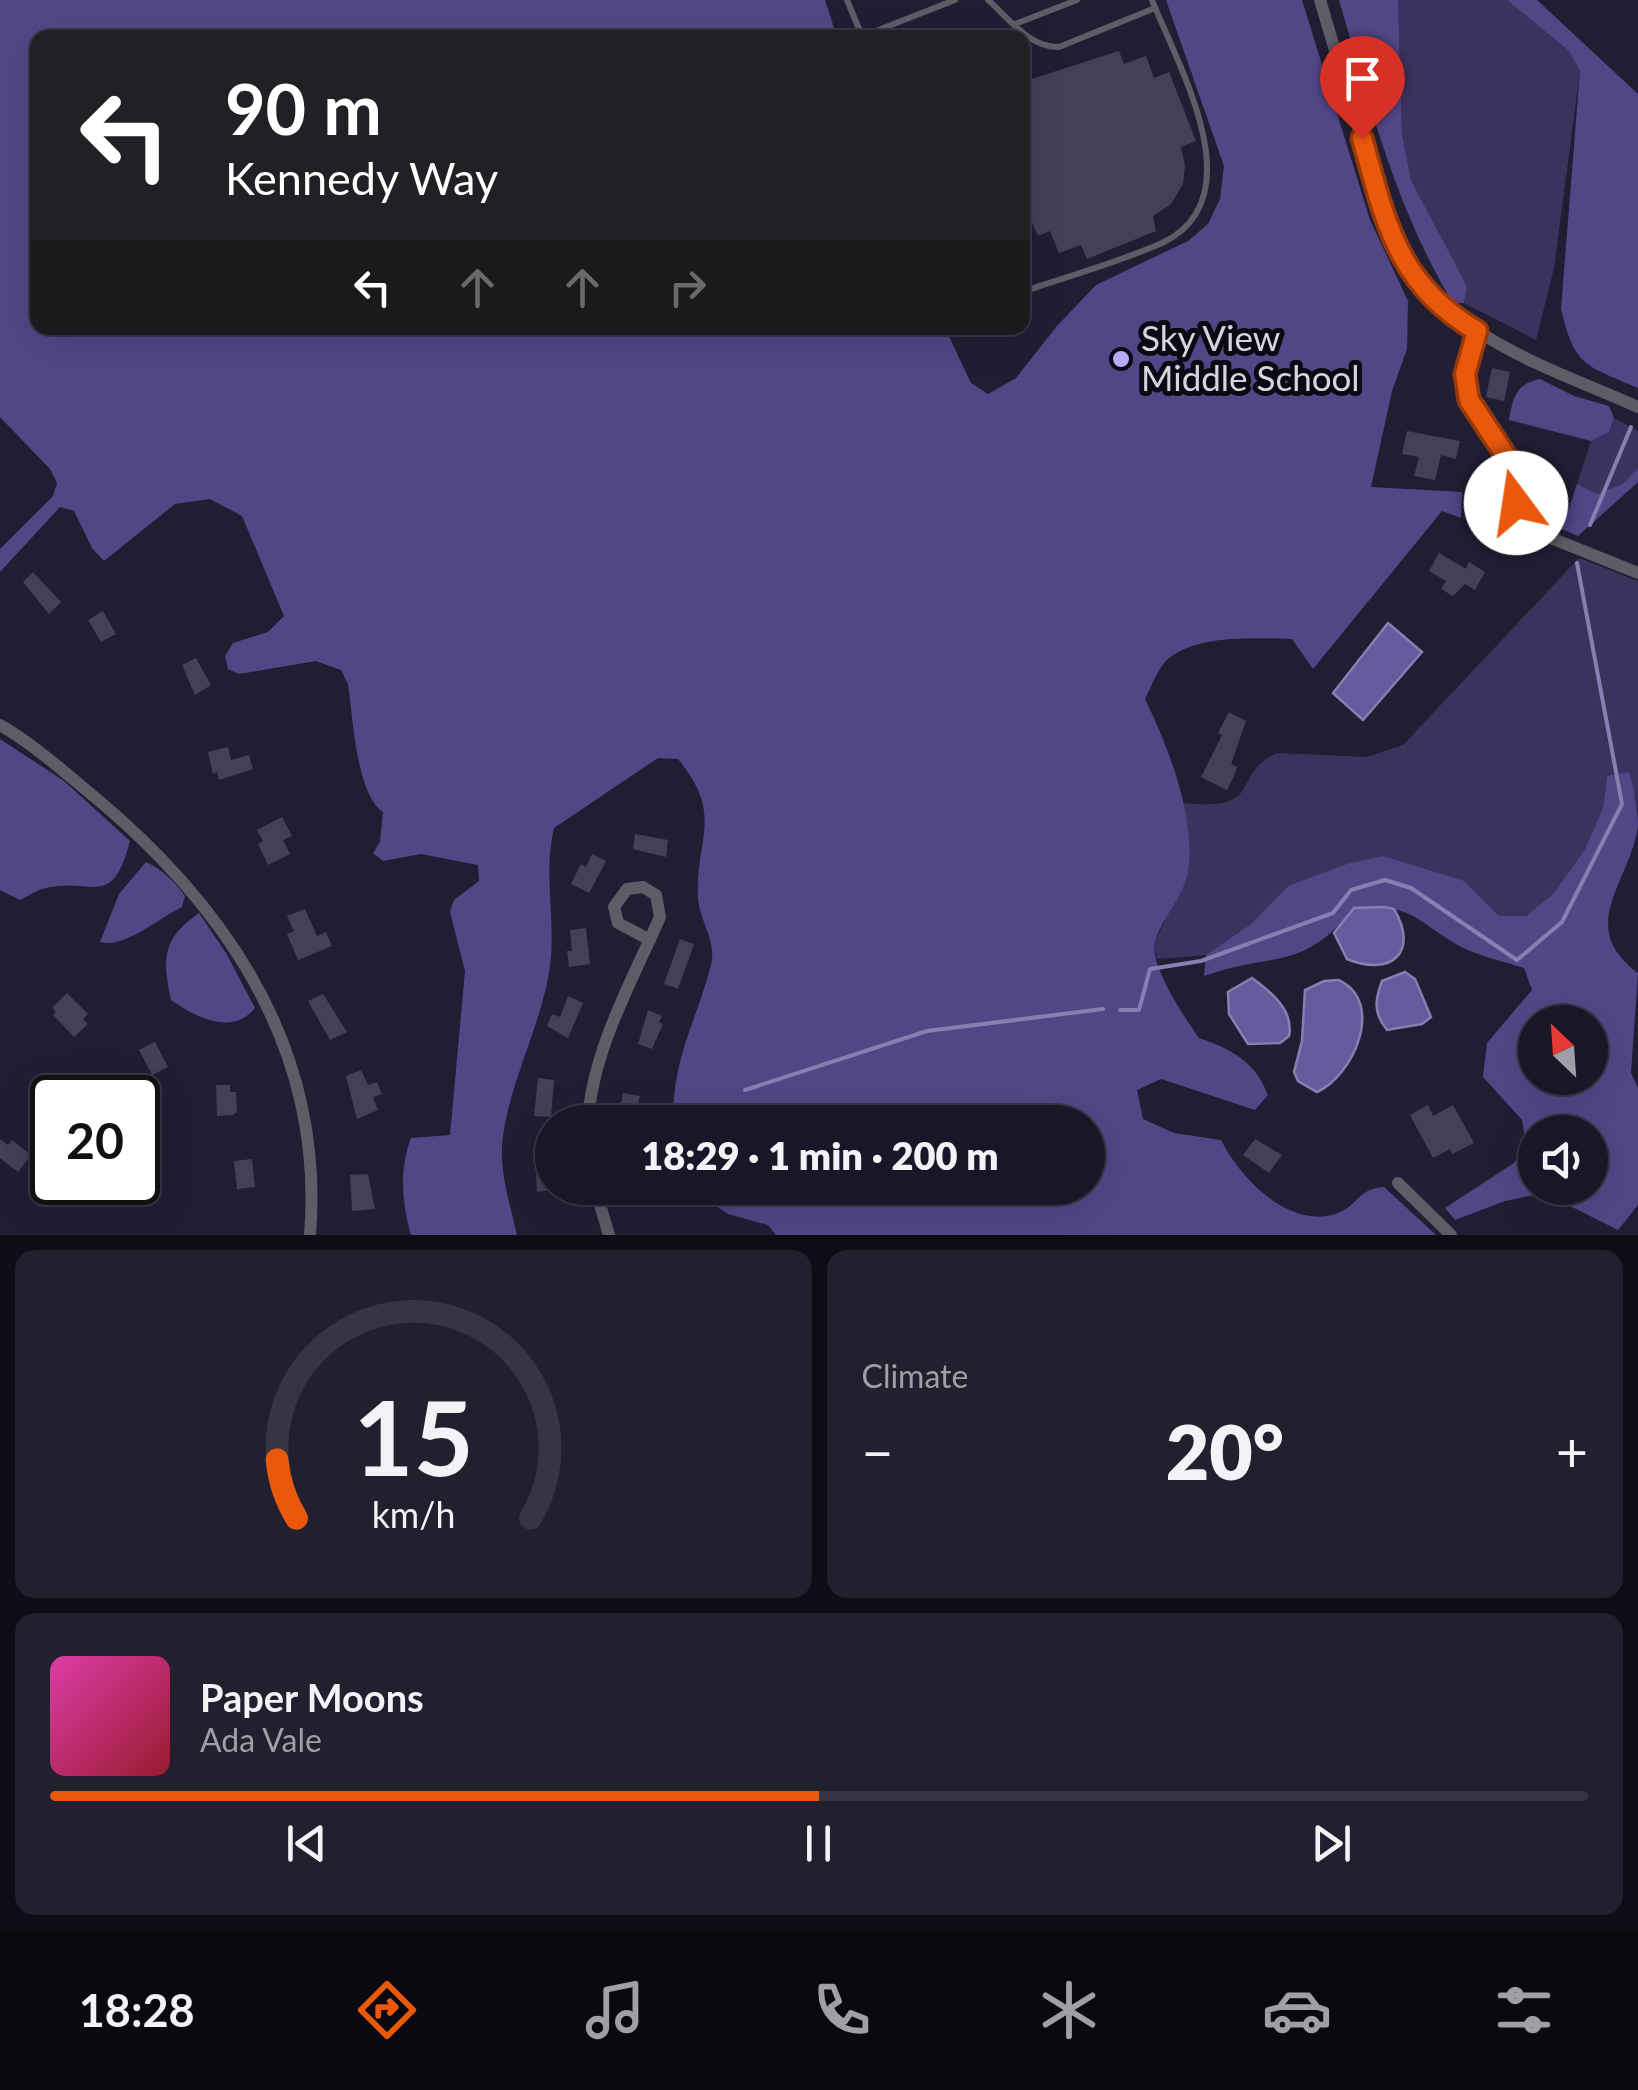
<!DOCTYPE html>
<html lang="en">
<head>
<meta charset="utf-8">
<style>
  :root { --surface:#191627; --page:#221f2f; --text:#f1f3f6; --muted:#9f9fa7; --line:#373544; --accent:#ea580c }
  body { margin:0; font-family:Lato,sans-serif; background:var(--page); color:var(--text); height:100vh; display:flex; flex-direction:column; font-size:38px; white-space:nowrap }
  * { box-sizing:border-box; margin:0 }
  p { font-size:32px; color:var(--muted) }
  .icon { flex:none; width:55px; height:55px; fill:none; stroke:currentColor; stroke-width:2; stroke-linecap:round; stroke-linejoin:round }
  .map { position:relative; height:1235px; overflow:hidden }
  .sheet { display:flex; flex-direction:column; gap:15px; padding:15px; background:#0e0c15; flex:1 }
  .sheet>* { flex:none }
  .banner { position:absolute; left:30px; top:30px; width:1000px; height:305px; border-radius:20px; box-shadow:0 10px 40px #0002,0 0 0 2px var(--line); background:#202124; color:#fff; overflow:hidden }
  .needle { width:65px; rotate:335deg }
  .buttons { position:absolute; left:1518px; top:1005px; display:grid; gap:20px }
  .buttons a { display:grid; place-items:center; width:90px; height:90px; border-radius:50%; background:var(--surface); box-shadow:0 10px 40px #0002,0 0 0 2px var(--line); font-size:50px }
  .speed { position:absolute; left:30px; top:1075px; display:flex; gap:20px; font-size:50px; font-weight:700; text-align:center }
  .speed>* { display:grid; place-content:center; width:130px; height:130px; border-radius:50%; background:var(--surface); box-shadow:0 10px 40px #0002,0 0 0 2px var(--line); line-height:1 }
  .speed .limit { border:5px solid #111; border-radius:15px; background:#fff; color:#111 }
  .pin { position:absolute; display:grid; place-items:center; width:85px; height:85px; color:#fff; margin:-102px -42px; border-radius:50% 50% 50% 0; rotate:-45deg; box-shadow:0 0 10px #0007 }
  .pin .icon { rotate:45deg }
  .me { position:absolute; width:110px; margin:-55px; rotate:346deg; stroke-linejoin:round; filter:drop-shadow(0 0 8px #0008) }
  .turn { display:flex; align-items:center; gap:35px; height:210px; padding:0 30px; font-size:45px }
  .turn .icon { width:130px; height:130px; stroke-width:2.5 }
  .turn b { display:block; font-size:70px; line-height:85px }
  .lanes { display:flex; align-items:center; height:95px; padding:0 30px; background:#0003; justify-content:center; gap:50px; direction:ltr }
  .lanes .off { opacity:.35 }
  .big { font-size:75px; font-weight:800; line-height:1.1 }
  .sheet .tile { flex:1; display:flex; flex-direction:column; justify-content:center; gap:15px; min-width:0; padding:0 35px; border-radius:20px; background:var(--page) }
  .sheet .dial { align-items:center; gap:0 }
  .dial svg { height:260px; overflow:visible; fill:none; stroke:var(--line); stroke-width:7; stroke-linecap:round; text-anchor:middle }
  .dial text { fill:var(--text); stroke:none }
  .song { display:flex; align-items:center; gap:30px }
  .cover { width:120px; height:120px; border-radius:15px; background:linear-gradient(135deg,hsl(320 70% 55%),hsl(350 70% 35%)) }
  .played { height:10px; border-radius:5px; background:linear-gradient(90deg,var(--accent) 50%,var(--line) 50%) }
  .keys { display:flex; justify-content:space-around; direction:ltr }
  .heat { display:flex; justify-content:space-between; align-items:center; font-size:55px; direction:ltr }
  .sheet .tiles { flex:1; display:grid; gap:15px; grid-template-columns:1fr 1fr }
  .tile:last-child { grid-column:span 2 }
  .trip { position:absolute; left:535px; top:1105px; width:570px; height:100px; border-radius:50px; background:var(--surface); box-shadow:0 10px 40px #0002,0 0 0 2px var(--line); font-weight:800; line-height:100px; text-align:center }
  .tab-bar { display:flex; height:160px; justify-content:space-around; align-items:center; background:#0a0910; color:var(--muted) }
  .tab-bar .icon { width:70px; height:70px }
  .tab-bar .on { color:var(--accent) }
  .tab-bar b { font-size:45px; color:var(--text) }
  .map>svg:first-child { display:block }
  .green { fill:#3b335e }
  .forest { fill:#534687; fill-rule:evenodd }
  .water { fill:#665a9d; stroke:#877fb2; stroke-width:2.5 }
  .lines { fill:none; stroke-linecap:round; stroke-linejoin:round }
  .stream { stroke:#877fb2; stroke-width:4 }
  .building { fill:#434058 }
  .service { stroke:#5d5c67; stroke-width:6 }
  .minor { stroke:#5d5c67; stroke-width:12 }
  .route-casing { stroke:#983908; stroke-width:25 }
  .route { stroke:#ea580c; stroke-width:18 }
  .poi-dot { fill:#b6abf8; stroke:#0b0a13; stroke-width:4 }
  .labels { text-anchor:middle; stroke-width:10; stroke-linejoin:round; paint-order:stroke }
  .poi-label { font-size:35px; fill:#d5d4e3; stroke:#0b0a13; text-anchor:start }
</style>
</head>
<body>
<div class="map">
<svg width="1638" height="1235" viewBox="0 0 1638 1235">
  <rect width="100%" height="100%" fill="#211e34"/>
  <g class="green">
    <path d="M1398,0H1507L1569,51L1580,71L1554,268L1536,340L1464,303L1467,286L1411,180L1402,134Z"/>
    <path d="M1614,418L1638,431V468L1622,484L1597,494L1577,484L1591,441L1609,432Z"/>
    <path d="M1579,558L1638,581V810L1635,794L1607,776L1603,808L1585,849L1554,893L1526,916H1499L1464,881L1288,886L1251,924L1206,955L1157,959L1154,944L1188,871L1182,803C1267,812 1228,776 1277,753L1367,757L1403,745Z"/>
  </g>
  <g class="forest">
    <path d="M0,0H825L837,37L38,38V328H945L971,383L988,394L1016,378L1057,326L1096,285L1188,241L1208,224L1220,199L1224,166L1166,0H1302L1370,220L1408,301L1407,349L1392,391L1371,487L1462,492L1461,518L1442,511L1313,669L1292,639C1256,638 1199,634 1169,658C1159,666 1151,687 1145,699C1168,746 1196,817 1188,871C1184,897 1162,917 1155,942C1149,965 1185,1018 1199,1038C1231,1049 1255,1061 1268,1095L1255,1110L1161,1079L1137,1090L1143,1119L1174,1133L1221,1140C1240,1179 1291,1231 1338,1213C1359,1205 1357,1189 1384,1187L1436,1235H776L768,1225L728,1214L690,1188H1088V1122H673C673,1055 695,1026 711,965C717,940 700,923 698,898C695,838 725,816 678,759L658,758L554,828C543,873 556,920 550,966C542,1024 511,1078 503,1136C498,1168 510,1204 517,1235H411C402,1204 399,1169 411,1138L450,1135L465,971L450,912L454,900L479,881L478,865L421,854L383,861L373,853L380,842L383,812C356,794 353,716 348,684L341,670L316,661L239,674L228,669L225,656L233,643L268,632L284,616L242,516L210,499L175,504L104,561L92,548L74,511L60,507L0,572V549L53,496L57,483L50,469L0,417Z"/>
    <path d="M1339,0H1398L1402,134L1411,180L1467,286L1464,303H1453C1396,209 1370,105 1339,0Z"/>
    <path d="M1507,0H1537L1638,94V388C1586,365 1575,368 1561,309L1580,71L1569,51Z"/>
    <path d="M1540,379L1574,396L1609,406L1614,418L1609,432L1591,441L1509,420C1513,397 1516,384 1540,379Z"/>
    <path d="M1638,468V482L1578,536L1562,529L1577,484L1597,494L1622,484Z"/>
    <path d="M0,739L64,781L130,841C111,913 92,875 42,889C35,891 27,897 20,900L0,890Z"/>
    <path d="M1629,772C1634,789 1638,808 1638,826C1630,883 1575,926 1638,973L1631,1073L1638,1088V1205L1618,1230L1544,1193L1505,1201L1455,1220L1445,1208L1514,1163L1526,1145L1522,1120L1483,1077L1487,1043L1532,990L1524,968C1503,961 1476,956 1456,944C1410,916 1413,905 1354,908C1301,973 1274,951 1204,976L1206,955L1251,924L1288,886L1347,864L1383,856L1464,881L1499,916H1526L1554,893L1585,849L1603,808L1607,776ZM1535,1022H1590V1078H1535ZM1535,1132H1590V1188H1535Z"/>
    <path d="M146,862C161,868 176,883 185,896L182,907C159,918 124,949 100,942L119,894Z"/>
    <path d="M199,913L226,953L255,1008C232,1037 194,1016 171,1000C162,958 162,939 199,913Z"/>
  </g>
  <g class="water">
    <path d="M1388,623L1422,652L1363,720L1333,693Z"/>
    <path d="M1384,907L1394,909C1420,953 1390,977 1347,959L1334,933L1354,908Z"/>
    <path d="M1405,972L1415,979L1431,1017L1422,1024L1387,1030C1373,1013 1375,1000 1382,981Z"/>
    <path d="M1252,978C1271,992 1294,1010 1289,1036L1280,1043L1248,1044L1229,1014L1228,992Z"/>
    <path d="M1339,980C1386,1003 1353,1076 1317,1092L1298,1081L1294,1072L1302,1041L1305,990L1324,981Z"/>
  </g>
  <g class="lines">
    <g class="stream">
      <path d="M1590,525L1631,427"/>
      <path d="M1120,1010H1139L1150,969L1201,961L1333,913L1351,890L1385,880L1411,888L1517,960L1562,922L1622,804L1577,563"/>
      <path d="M745,1090L927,1031L1103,1009"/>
    </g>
  </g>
  <g class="building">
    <path d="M1119,51L1124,64L1146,56L1154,78L1169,72L1196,141L1181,147L1185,165L1183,184L1171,204L1153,216L1156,231L1087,259L1081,245L1059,253L1050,231L1038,236L1022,199V82Z"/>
    <path d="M1492,368L1510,372L1504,401L1486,397Z"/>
    <path d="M1407,431L1460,441L1456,459L1441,455L1435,480L1414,476L1419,457L1402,454Z"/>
    <path d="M1439,553L1466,569L1469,562L1485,572L1475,590L1465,584L1453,596L1441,589L1446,581L1429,571Z"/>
    <path d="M33,572L61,602L49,614L23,582Z"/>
    <path d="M103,611L116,634L101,642L88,620Z"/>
    <path d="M196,658L211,685L195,695L182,665Z"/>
    <path d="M1229,712L1246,721L1231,764L1237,767L1234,776L1227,790L1201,777L1222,735L1218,733Z"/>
    <path d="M228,747L231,760L249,755L253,769L219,780L217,772L213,774L208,752Z"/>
    <path d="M282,817L292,836L283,840L290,854L268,865L258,844L263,841L257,830Z"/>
    <path d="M635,834L668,840L666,857L633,849Z"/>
    <path d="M592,854L606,861L589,893L571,884L581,864L586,867Z"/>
    <path d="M305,909L317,936L326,932L332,946L298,960L287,934L294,931L287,916Z"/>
    <path d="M586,928L590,964L569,967L567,951H572L570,930Z"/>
    <path d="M680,939L694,944L678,989L664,984Z"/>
    <path d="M67,993L88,1014L83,1019L88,1024L74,1037L53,1015L56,1012L52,1008Z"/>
    <path d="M323,994L347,1032L330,1040L308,1001Z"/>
    <path d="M568,996L583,1003L568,1038L547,1026L552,1014L560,1017Z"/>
    <path d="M648,1010L662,1016L659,1022L663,1024L652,1049L638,1044Z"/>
    <path d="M155,1042L168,1067L152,1075L139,1050Z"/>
    <path d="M361,1070L368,1085L377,1082L382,1094L373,1097L378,1110L357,1119L346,1076Z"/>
    <path d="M538,1078L554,1080L551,1117L534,1116Z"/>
    <path d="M216,1085H230V1092H236L237,1112L233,1115L217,1116Z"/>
    <path d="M623,1093L640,1096L633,1122H618Z"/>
    <path d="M1428,1105L1433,1116L1453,1105L1474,1143L1452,1154L1450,1149L1433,1158L1410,1115Z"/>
    <path d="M0,1139L8,1145L12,1140L31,1155L18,1172L0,1158Z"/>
    <path d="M1255,1139L1282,1155L1269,1173L1243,1155Z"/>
    <path d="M550,1152L552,1190L537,1192L535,1154Z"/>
    <path d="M252,1159L255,1187L237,1189L234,1161Z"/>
    <path d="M368,1174L375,1209L352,1211L350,1175Z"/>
  </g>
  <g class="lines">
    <g class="service">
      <path d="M847,0L862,36"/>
      <path d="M988,0C1010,19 1028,47 1059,47L1155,8"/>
      <path d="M1015,24L1077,0"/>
      <path d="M863,36L955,0"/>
      <path d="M1022,273L1029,290"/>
      <path d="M1022,292C1068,276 1117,263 1162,243C1256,199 1178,66 1152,0"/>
      <path d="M1477,331C1451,401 1476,405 1508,460C1517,477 1516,503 1516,523"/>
    </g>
    <g class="minor">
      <path d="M1320,0L1391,238C1446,338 1539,363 1638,407"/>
      <path d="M1516,524L1638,573"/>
      <path d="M0,725C33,744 62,770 91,794C228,907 325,1051 310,1235"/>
      <path d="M588,1122C592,1051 632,981 660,917L656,895L643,887L627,889L614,907L618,923L650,940"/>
      <path d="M1398,1183L1451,1235"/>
      <path d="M595,1188L609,1235"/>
    </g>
  </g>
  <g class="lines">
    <defs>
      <path id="route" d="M1362,138C1385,220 1397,285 1477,331L1465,374L1469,400L1510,462L1516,503"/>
    </defs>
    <use href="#route" class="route-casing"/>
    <use href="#route" class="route"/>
  </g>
  <circle class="poi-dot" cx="1121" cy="359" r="10"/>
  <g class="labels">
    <g class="poi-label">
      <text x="1141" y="351">Sky View<tspan x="1141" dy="40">Middle School</tspan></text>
    </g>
  </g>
</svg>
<div class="buttons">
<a><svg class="needle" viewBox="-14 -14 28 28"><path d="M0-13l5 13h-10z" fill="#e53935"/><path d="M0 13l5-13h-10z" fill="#9f9fa7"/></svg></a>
<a><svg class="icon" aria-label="sound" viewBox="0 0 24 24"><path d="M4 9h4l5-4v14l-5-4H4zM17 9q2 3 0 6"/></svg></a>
</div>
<div class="speed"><div class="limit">20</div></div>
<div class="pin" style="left:1362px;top:138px;background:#d93025"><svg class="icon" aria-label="arrive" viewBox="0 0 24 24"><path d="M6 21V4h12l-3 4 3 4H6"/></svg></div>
<svg class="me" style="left:1516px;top:503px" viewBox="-20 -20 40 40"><circle r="19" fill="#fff"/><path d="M0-13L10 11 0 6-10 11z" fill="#ea580c"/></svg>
<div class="trip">18:29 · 1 min · 200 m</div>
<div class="banner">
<div class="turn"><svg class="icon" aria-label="left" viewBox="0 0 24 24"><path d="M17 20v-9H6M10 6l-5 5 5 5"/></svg><div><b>90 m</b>Kennedy Way</div></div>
<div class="lanes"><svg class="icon" aria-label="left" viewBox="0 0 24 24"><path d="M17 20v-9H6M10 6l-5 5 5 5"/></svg><svg class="icon off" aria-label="ahead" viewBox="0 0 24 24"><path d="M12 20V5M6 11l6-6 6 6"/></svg><svg class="icon off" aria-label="ahead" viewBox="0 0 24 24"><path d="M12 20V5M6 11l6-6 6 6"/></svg><svg class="icon off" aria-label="right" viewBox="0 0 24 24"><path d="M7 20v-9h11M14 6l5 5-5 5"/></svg></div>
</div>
</div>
<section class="sheet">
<div class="tiles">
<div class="tile dial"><svg viewBox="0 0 100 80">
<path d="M14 69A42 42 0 1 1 86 69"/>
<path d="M14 69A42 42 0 0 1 8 51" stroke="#ea580c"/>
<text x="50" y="56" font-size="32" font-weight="700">15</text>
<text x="50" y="72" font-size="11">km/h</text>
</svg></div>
<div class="tile"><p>Climate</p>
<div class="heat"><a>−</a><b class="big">20°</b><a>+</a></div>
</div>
<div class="tile">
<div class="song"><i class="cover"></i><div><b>Paper Moons</b><p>Ada Vale</p></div></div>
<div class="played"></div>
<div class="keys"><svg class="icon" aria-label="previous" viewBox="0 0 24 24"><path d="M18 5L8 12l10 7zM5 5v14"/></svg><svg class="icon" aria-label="pause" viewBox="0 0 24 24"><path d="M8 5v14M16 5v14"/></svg><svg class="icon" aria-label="next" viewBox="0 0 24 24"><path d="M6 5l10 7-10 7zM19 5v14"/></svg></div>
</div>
</div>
</section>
<nav class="tab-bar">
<b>18:28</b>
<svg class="icon on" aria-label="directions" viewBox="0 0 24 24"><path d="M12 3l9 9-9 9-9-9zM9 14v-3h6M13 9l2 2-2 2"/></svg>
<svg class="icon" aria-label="music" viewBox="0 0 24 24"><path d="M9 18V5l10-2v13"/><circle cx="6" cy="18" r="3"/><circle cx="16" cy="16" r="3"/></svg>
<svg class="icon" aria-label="phone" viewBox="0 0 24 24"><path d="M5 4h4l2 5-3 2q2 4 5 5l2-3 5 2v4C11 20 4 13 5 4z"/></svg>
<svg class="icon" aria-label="climate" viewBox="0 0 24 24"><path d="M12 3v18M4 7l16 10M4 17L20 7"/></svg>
<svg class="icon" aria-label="car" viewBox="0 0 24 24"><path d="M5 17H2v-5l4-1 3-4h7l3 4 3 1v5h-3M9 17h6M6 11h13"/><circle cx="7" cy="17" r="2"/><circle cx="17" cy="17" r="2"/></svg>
<svg class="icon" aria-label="filters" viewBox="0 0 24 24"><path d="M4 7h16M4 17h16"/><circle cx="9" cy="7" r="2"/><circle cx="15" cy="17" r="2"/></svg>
</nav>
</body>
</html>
